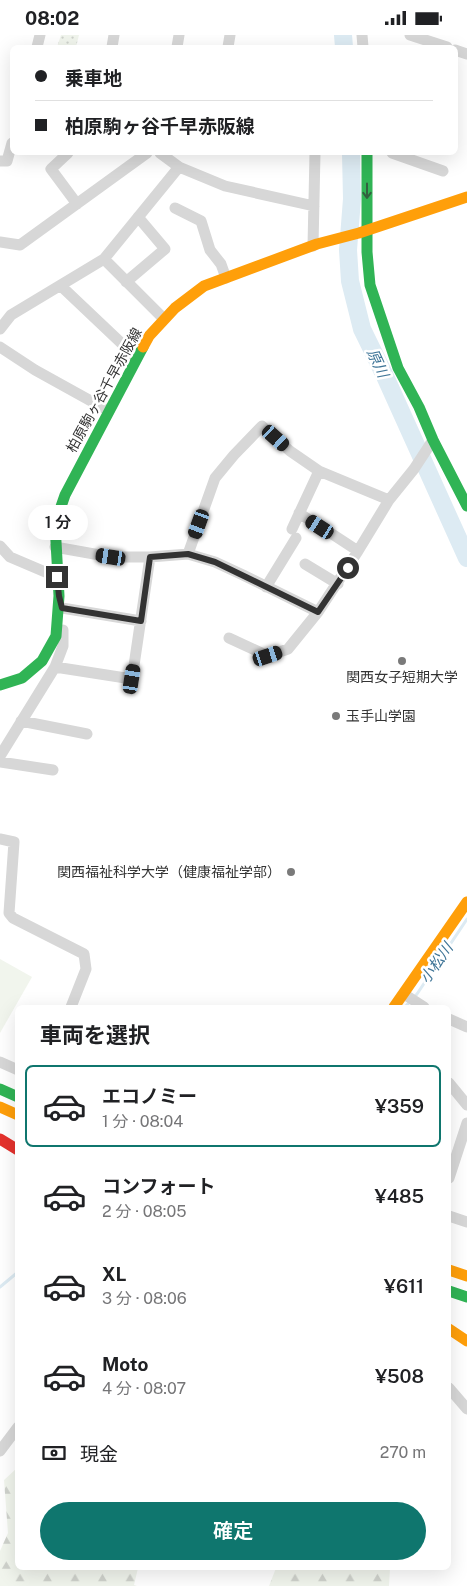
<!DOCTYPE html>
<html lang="ja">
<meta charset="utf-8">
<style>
:root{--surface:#fff;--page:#f2f2f2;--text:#202124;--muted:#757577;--line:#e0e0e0;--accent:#0f766e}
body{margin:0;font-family:"Public Sans","Noto Sans JP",sans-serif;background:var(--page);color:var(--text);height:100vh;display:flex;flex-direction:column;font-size:19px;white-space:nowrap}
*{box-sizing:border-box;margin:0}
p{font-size:16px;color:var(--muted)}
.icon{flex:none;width:28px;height:28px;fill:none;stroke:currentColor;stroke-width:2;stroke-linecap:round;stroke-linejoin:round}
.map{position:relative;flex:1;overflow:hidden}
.sheet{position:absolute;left:15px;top:970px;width:436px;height:565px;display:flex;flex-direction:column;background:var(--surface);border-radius:8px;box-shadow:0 5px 20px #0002}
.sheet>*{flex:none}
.guide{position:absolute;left:10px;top:10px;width:448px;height:110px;border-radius:8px;box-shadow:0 5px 20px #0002;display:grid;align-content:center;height:110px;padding:0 25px;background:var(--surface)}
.end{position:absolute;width:22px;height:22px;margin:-11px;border:6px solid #333;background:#fff;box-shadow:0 0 0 2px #fff}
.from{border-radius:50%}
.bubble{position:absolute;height:35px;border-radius:18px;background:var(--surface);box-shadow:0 5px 20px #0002;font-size:16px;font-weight:600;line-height:35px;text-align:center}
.car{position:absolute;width:15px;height:30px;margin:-15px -8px;border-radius:6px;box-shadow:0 0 4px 1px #0007;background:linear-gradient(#222 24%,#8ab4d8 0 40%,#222 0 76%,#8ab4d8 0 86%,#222 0)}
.guide b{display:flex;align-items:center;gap:18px;height:48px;font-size:19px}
.guide b+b{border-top:1px solid var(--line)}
.guide i{width:12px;height:12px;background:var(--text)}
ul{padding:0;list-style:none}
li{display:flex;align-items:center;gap:15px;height:82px;margin:0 10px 8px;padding:0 15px;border:2px solid transparent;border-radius:8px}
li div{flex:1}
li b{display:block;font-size:19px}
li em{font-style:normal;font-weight:600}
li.selected{border-color:var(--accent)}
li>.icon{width:45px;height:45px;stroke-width:1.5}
h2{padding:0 25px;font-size:22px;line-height:60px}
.pay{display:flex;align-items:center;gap:12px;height:55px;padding:0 25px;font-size:19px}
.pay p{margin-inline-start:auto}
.cta{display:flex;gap:10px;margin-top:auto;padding:10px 25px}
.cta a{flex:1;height:58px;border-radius:30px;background:var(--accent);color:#fff;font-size:20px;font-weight:600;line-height:58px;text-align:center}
.status{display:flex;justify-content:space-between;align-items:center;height:35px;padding:0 25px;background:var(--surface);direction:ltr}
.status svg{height:14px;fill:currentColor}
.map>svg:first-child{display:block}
.grass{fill:url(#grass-dots)}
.forest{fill:url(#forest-firs)}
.pitch{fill:#f1f5ed}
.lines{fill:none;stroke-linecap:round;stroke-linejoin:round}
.stream{stroke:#ddebf3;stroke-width:3}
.river{stroke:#ddebf3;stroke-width:18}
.street{stroke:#d7d7d7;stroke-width:11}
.fast{stroke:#30b455;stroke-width:11}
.slow{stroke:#ff9f0a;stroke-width:11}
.jam{stroke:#e5322d;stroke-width:11}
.oneway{stroke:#32603f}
.route{stroke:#333;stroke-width:6}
.poi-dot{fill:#7a7a7a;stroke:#fff;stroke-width:2}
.labels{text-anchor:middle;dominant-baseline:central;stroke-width:5;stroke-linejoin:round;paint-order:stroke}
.street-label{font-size:14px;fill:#333;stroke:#fff}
.poi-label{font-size:14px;fill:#333;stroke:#fff}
.water-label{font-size:15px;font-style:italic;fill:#3f7597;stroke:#fff}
</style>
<div class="status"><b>08:02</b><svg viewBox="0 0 49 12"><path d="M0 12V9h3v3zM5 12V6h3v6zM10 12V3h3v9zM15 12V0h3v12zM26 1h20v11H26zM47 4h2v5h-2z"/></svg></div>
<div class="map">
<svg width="467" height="1551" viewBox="0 0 467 1551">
<defs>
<pattern id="grass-dots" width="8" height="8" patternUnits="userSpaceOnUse" patternTransform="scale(1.25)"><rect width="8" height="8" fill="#f1f5ed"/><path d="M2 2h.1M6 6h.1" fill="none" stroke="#cfd2cc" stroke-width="1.8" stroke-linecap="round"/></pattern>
<pattern id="forest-firs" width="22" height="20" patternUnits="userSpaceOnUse" patternTransform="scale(1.25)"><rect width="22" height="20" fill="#f1f5ed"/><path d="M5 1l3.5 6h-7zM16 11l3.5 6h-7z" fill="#cfd2cc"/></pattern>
</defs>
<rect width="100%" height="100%" fill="#fff"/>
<path class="grass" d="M61 0H79L76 12H57Z"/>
<path class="forest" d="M17 1433 18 1532 138 1533 134 1550 137 1551H0V1516L8 1498 4 1445Z
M276 1533H390L389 1551H269Z"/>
<path class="pitch" d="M0 924 32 942 0 998Z"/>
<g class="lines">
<path class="stream" d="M405 972 417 959 467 884
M0 1252 18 1237"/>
<path class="river" d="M343 0 344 12
M351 118 352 164 348 215 350 246 362 294 384 339 467 523"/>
<path class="street" d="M362 0 363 12
M410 0 447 12
M37 12 40 0
M112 12 114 0
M177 12 179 0
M228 12 230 0
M455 15 467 19
M68 118 51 134 77 169
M160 118 179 132 225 151 314 171
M392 118 443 136
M0 126H7L12 108
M175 173 201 186 210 215 221 229 226 243
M0 207 20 210 147 118
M313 211 315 118
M104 224 164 284
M126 247 165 214 138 182
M61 251 137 323
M0 294 11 280 104 224 179 132
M0 312 35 335 109 376
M299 478 320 492
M292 494 319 436
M326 495 358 516
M0 511 10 522 57 542
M55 512 111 522H150L188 519 215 527 243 540 318 577
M188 519 215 443 234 420 262 391 290 416 319 436 389 465
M305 529 338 549
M266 552 296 503
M62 573 141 586
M229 603 268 621 288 614 318 577 358 516 389 465 414 434 433 405
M55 632 132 644 150 522
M21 686 87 699
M0 721 55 632 63 611V595
M0 727 53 735
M0 804 14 807 9 878 13 883 84 919 86 934 71 972
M404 959 424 972
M449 984 467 992
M0 1027 18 1035
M449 1048 467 1070
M449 1143 467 1088
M449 1181 467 1187
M449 1353 467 1374
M0 1416 18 1392"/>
<path class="fast" d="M367 118V217L370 250 398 333 419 372 433 405 467 471
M0 650 22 643 42 626 56 601 59 561 55 489 65 460 143 312
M0 1054 18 1062
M449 1256 467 1262"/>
<path class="slow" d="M143 312 149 301 175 273 204 251 317 209 359 198 467 162
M394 972 467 867
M0 1072 18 1080
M449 1235 467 1241
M449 1294 467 1306"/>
<path class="jam" d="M0 1104 18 1115"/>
</g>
<defs><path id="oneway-shaft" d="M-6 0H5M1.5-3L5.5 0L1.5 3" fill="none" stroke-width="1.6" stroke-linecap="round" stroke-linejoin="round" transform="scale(1.25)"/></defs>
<use class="oneway" href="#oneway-shaft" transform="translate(367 156) rotate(90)"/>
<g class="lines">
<path class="route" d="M57 542 59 561 62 573 141 586 150 522 188 519 215 527 318 577 348 533"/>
</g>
<g class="poi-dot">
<circle cx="402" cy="626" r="5"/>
<circle cx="336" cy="681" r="5"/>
<circle cx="291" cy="837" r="5"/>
</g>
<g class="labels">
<g class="street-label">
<text transform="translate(104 355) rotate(-61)">柏原駒ヶ谷千早赤阪線</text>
</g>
<g class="poi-label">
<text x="402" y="642">関西女子短期大学</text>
<text x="346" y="681" text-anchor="start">玉手山学園</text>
<text x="281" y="837" text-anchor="end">関西福祉科学大学（健康福祉学部）</text>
</g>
<g class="water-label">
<text transform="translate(378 328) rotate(65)">原川</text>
<text transform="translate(436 928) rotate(-55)">小松川</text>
</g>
</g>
</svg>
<i class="end from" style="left:348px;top:533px"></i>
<i class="end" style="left:57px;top:542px"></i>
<div class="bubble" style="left:28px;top:470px;width:60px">1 分</div>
<i class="car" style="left:276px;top:403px;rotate:132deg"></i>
<i class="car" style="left:199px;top:489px;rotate:200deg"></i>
<i class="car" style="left:320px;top:492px;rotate:303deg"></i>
<i class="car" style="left:111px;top:522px;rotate:279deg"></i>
<i class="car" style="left:268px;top:621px;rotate:72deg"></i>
<i class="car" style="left:132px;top:644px;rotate:9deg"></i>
<div class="guide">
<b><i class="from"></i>乗車地</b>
<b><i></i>柏原駒ヶ谷千早赤阪線</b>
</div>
<section class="sheet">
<h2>車両を選択</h2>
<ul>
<li class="selected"><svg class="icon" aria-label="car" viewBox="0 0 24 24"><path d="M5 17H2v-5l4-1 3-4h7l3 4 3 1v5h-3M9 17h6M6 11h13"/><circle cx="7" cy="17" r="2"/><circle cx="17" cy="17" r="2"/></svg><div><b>エコノミー</b><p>1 分 · 08:04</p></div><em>¥359</em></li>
<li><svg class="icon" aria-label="car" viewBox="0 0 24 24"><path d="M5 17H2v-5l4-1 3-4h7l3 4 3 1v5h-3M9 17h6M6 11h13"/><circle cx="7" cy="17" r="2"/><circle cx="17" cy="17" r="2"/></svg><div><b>コンフォート</b><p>2 分 · 08:05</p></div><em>¥485</em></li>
<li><svg class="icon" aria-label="car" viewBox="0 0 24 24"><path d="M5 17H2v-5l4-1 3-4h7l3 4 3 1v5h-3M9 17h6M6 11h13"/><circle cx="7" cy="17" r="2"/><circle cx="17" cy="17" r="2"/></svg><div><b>XL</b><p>3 分 · 08:06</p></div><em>¥611</em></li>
<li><svg class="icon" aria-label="car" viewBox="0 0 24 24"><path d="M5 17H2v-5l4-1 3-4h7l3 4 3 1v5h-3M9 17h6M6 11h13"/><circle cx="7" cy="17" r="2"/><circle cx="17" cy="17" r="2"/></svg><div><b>Moto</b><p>4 分 · 08:07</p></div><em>¥508</em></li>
</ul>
<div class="pay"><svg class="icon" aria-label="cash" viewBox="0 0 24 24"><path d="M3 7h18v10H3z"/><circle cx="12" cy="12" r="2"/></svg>現金<p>270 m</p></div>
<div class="cta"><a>確定</a></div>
</section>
</div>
